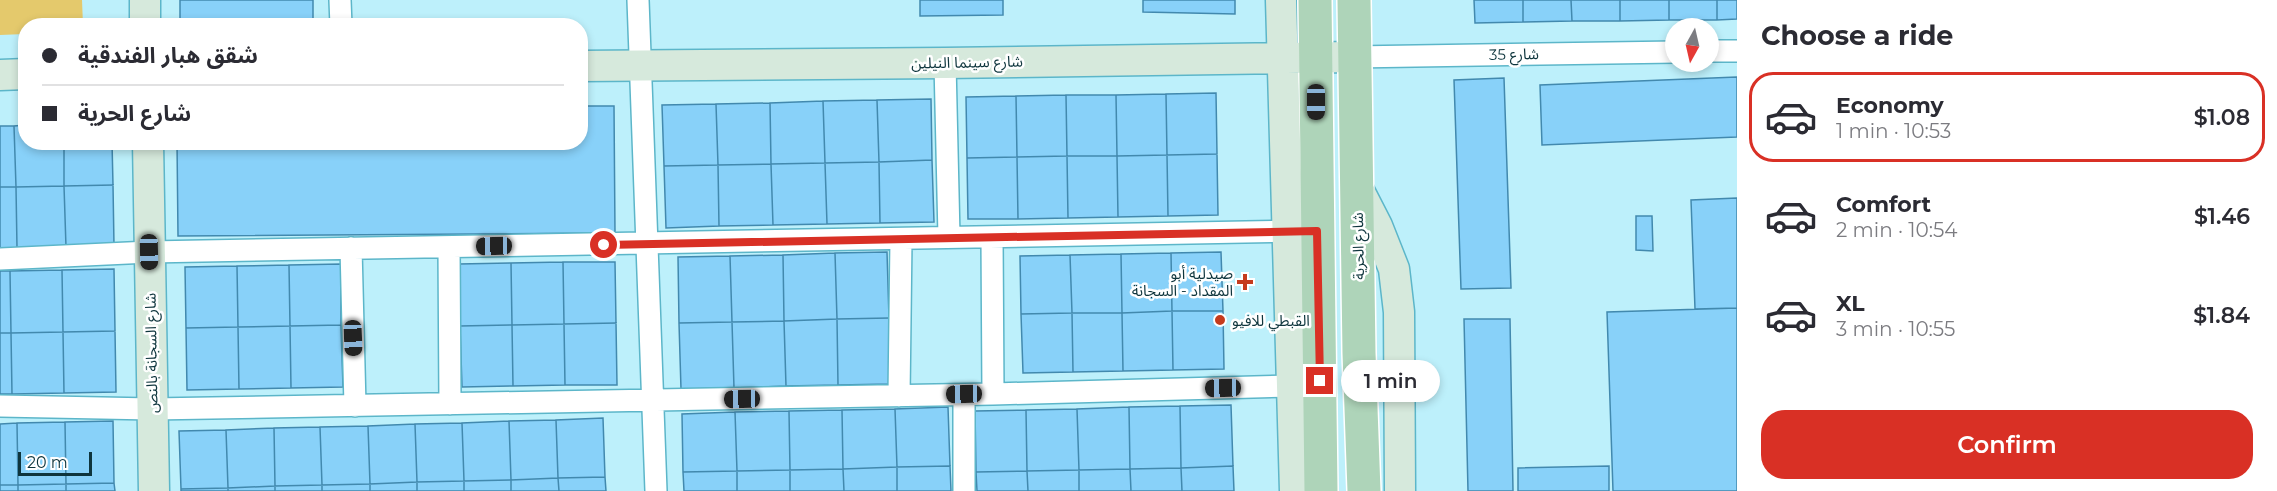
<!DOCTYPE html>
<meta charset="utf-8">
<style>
:root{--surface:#fff;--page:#f2f2f3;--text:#2b2b33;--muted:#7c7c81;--line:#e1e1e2;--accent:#d93025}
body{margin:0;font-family:Montserrat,"Noto Sans Arabic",sans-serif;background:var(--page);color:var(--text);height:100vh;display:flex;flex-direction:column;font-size:22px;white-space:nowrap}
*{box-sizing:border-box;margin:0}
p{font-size:20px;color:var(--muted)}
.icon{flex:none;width:33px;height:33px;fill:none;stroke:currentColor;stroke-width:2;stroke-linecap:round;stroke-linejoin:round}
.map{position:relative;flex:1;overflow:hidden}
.sheet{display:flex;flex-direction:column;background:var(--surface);width:540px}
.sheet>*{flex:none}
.guide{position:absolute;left:18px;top:18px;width:570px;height:132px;border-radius:24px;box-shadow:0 3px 9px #0003;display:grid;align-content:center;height:132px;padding:0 24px;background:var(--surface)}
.needle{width:39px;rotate:188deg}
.buttons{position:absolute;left:1665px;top:18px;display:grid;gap:12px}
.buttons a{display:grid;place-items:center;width:54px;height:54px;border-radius:50%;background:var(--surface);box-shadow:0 3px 9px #0003;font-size:30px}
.scale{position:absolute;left:18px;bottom:15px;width:74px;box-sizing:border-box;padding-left:6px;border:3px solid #0e353d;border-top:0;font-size:16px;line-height:21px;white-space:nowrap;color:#0e353d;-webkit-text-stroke:4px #fff;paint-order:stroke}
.end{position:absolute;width:27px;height:27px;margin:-14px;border:8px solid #d93025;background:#fff;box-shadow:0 0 0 3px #fff}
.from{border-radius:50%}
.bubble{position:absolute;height:42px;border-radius:21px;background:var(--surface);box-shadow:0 3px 9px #0003;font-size:20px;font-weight:600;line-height:42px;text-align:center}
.car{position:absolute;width:18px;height:36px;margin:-18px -9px;border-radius:8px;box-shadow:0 0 4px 2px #0007;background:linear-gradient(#222 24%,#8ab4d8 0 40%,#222 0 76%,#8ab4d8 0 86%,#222 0)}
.guide b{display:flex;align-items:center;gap:21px;height:57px;font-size:22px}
.guide b+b{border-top:2px solid var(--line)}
.guide i{width:15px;height:15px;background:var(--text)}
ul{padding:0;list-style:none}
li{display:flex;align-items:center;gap:18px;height:90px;margin:0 12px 9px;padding:0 12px;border:3px solid transparent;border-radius:24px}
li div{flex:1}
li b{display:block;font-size:22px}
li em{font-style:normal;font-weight:600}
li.active{border-color:var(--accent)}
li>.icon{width:54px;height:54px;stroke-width:1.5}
h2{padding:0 24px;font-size:27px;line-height:72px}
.primary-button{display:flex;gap:12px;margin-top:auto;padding:12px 24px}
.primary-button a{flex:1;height:69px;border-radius:24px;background:var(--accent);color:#fff;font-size:24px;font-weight:600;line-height:69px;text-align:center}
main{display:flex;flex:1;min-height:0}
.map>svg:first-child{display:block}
.green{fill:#e4c96c}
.building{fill:#88d1f9;stroke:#4289ae;stroke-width:1.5}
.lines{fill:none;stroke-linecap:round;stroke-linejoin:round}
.street-casing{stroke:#5cb6c9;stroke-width:24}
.secondary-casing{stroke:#5cb6c9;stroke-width:33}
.primary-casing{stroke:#fff;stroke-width:36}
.street{stroke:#fff;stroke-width:21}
.secondary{stroke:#d6e9dc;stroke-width:30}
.primary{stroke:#aed4b9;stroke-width:33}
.route{stroke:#d93025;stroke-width:8}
.poi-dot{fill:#c53b1d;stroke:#fff;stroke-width:2}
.labels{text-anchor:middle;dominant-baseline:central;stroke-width:5;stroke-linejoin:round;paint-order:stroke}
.street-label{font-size:15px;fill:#0e353d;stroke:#fff}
.poi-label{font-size:15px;fill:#0e353d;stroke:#fff;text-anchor:end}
</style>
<main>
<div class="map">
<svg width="1737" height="491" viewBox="0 0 1737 491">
<rect width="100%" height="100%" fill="#bdf0fb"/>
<path class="green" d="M0 0H82L83 25 26 26 25 34 0 35Z"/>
<path class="building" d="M180 0H313V26H180Z
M920 0H1003V15L920 16Z
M1143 0H1235V14L1143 12Z
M1474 0H1523V22L1475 23Z
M1523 0H1571L1572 21 1523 22Z
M1571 0H1620V21H1572Z
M1620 0H1669V20L1620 21Z
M1669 0H1717V20H1669Z
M1717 0H1737V19L1717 20Z
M1737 77V137L1542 145 1540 85Z
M1504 78 1511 288 1461 289 1454 80Z
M1216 93 1217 154 1167 155 1166 94Z
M1166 94 1167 155 1117 156 1116 95Z
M1066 95H1116L1117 156H1067Z
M1066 95 1067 156 1017 157 1016 96Z
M1016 96 1017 157 967 158 966 97Z
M931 99 932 160 879 162 877 100Z
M877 100 879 162 825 163 823 101Z
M823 101 825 163 771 164 770 103Z
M770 103 771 164 718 165 716 104Z
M716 104 718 165 664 166 662 105Z
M580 106H614L615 233 178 236 177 142H580Z
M26 125V142H64V186L16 187 14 126Z
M0 126H14L16 187H0Z
M64 142H112L113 185 64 186Z
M1217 154 1218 215 1168 216 1167 155Z
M1167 155 1168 216 1118 217 1117 156Z
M1067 156 1068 218 1018 219 1017 157Z
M1067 156H1117L1118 217 1068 218Z
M1017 157 1018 219H968L967 158Z
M932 160 934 222 880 223 879 162Z
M879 162 880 223 827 224 825 163Z
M825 163 827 224 773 225 771 164Z
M771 164 773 225 719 226 718 165Z
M718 165 719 226 666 228 664 166Z
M113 185 114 246 66 247 64 186Z
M64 186 66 247 17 248 16 187Z
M0 187H16L17 248H0Z
M1737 198V308L1695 309 1691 200Z
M1636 216H1652L1653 251 1636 250Z
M887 252 889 318 837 319 835 253Z
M1221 252 1223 311H1172L1171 253Z
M835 253 837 319 784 321 783 255Z
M1171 253 1172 311 1122 313 1121 254Z
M1121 254 1122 313H1072L1070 255Z
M783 255 784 321 732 322 730 256Z
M1070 255 1072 313 1021 314 1020 256Z
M730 256 732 322 679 323 678 257Z
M563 262 564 324 512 325 511 263Z
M563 262H615L616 323 564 324Z
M511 263 512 325 460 326 459 264Z
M341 264V325L290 326 289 265Z
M289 265 290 326 238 327 237 266Z
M237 266 238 327 186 328 185 267Z
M114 269 115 331 63 332 62 270Z
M62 270 63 332 11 333 10 271Z
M0 271H10L11 333H0Z
M1737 308V491H1613L1607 312Z
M1172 311H1223L1224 369 1173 370Z
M1172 311 1173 370 1123 371 1122 313Z
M1072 313H1122L1123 371 1073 372Z
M1072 313 1073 372 1023 373 1021 314Z
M889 318 891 384 838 385 837 319Z
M837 319 838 385 786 386 784 321Z
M1464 319H1510L1513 491H1468Z
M784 321 786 386 734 388 732 322Z
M732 322 734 388 681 389 679 323Z
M616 323 617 385H565L564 324Z
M564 324 565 385 513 386 512 325Z
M341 325 343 387 291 388 290 326Z
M512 325 513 386 462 387 460 326Z
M290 326 291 388 239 389 238 327Z
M238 327 239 389 187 390 186 328Z
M115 331 116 392 64 393 63 332Z
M63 332 64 393 12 394 11 333Z
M0 333H11L12 394H0Z
M1231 405 1233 466 1181 468 1180 406Z
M1180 406 1181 468 1130 469 1129 407Z
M948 407 950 466 897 467 895 409Z
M1129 407 1130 469 1079 470 1077 409Z
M895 409 897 467 843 469 842 410Z
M1077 409 1079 470 1027 471 1026 410Z
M842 410 843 469 790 470 789 411Z
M1026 410 1027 471 976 472 975 411Z
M789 411 790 470 737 471 735 412Z
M735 412 737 471 683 472 682 414Z
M603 418 605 477 558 478 556 420Z
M556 420 558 478 511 480 509 421Z
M113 421 114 483 66 484 65 422Z
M509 421 511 480 464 481 462 423Z
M65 422 66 484 18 485 17 423Z
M17 423 18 485H0V424Z
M462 423 464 481 417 482 415 424Z
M415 424 417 482 370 484 368 426Z
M368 426 370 484 322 485 320 427Z
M320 427 322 485 275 486 274 428Z
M274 428 275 486 228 488 226 430Z
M226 430 228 488 181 489 179 431Z
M950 466 951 491H897V467Z
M1233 466 1234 491H1182L1181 468Z
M1609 466V491H1518V468Z
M897 467V491H844L843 469Z
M1181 468 1182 491H1131L1130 469Z
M843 469 844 491H790V470Z
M1130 469 1131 491H1079V470Z
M790 470V491H737V471Z
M1079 470V491H1028L1027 471Z
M737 471V491H684L683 472Z
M1027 471 1028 491H977L976 472Z
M605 477 606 491H559L558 478Z
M558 478 559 491H511V480Z
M511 480V491H464V481Z
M464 481V491H417V482Z
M417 482V491H370V484Z
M114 483 115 491H66V484Z
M66 484V491H18V485Z
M370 484V491H322V485Z
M0 485H18V491H0Z
M322 485V491H275V486Z
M275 486V491H228V488Z
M228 488V491H181V489Z"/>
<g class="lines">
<g class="street-casing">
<path id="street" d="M340 0 341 26
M638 0 656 491
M1708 51H1737
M1353 57 1676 52
M945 63 949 237
M992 237 993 394
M449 247 450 404
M351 248 355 406
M0 259 149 252 1301 231
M964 395V491
M899 396 901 239
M0 406 152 409 993 394 1293 386"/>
</g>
<g class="secondary-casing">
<path id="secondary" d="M145 0V26
M1281 0 1295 491
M580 66 945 63 1353 57
M0 75 26 74
M148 142 154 491
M1357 187 1377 226 1394 269 1399 312 1400 491"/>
</g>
<g class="primary-casing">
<path id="primary" d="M1315 0 1321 491
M1354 0 1359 353 1364 491"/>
</g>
<use href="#street" class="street"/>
<use href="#secondary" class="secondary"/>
<use href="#primary" class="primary"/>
</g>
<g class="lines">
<path class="route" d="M604 245 1317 231 1320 381"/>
</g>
<g class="poi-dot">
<path d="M1242 273h6v6h6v6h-6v6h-6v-6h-6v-6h6z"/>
<circle cx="1220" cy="320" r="6"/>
</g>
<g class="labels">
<g class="street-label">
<text transform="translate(1514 54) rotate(-1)">شارع 35</text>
<text transform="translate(967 62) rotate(-1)">شارع سينما النيلين</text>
<text transform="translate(1358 246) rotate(-91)">شارع الحرية</text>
<text transform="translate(151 353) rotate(-91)">شارع السجانة بالنص</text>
</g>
<g class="poi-label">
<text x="1233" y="273">صيدلية أبو<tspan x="1233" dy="17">المقداد - السجانة</tspan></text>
<text x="1232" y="320" text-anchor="start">القبطي للافيو</text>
</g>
</g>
</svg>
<div class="buttons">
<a><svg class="needle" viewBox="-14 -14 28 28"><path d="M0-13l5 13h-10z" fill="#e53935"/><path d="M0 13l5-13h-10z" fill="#7c7c81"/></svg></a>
</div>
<div class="scale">20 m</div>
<i class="end from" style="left:604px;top:245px"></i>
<i class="end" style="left:1320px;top:381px"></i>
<div class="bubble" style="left:1341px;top:360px;width:99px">1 min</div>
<i class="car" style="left:1316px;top:102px;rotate:180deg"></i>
<i class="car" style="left:494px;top:246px;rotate:269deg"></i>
<i class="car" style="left:149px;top:252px;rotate:179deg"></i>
<i class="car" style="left:353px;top:338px;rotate:178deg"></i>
<i class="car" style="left:1223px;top:388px;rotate:269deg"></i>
<i class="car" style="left:964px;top:394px;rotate:269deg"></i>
<i class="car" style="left:742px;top:399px;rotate:269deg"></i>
<div class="guide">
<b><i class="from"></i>شقق هبار الفندقية</b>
<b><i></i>شارع الحرية</b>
</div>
</div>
<section class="sheet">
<h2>Choose a ride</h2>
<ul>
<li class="active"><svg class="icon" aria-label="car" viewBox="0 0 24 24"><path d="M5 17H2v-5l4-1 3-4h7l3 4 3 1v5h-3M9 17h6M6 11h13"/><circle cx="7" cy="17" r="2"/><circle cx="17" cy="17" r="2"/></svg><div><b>Economy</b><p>1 min · 10:53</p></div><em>$1.08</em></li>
<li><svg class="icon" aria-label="car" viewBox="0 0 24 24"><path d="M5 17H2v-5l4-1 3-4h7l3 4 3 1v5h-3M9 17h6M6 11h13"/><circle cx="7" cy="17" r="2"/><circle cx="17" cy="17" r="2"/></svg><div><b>Comfort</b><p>2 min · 10:54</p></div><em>$1.46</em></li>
<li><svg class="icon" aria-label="car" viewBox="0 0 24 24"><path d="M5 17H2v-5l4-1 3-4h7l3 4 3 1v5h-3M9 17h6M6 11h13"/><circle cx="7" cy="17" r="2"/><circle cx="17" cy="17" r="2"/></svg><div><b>XL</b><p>3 min · 10:55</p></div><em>$1.84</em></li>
</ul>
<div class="primary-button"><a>Confirm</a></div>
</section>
</main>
